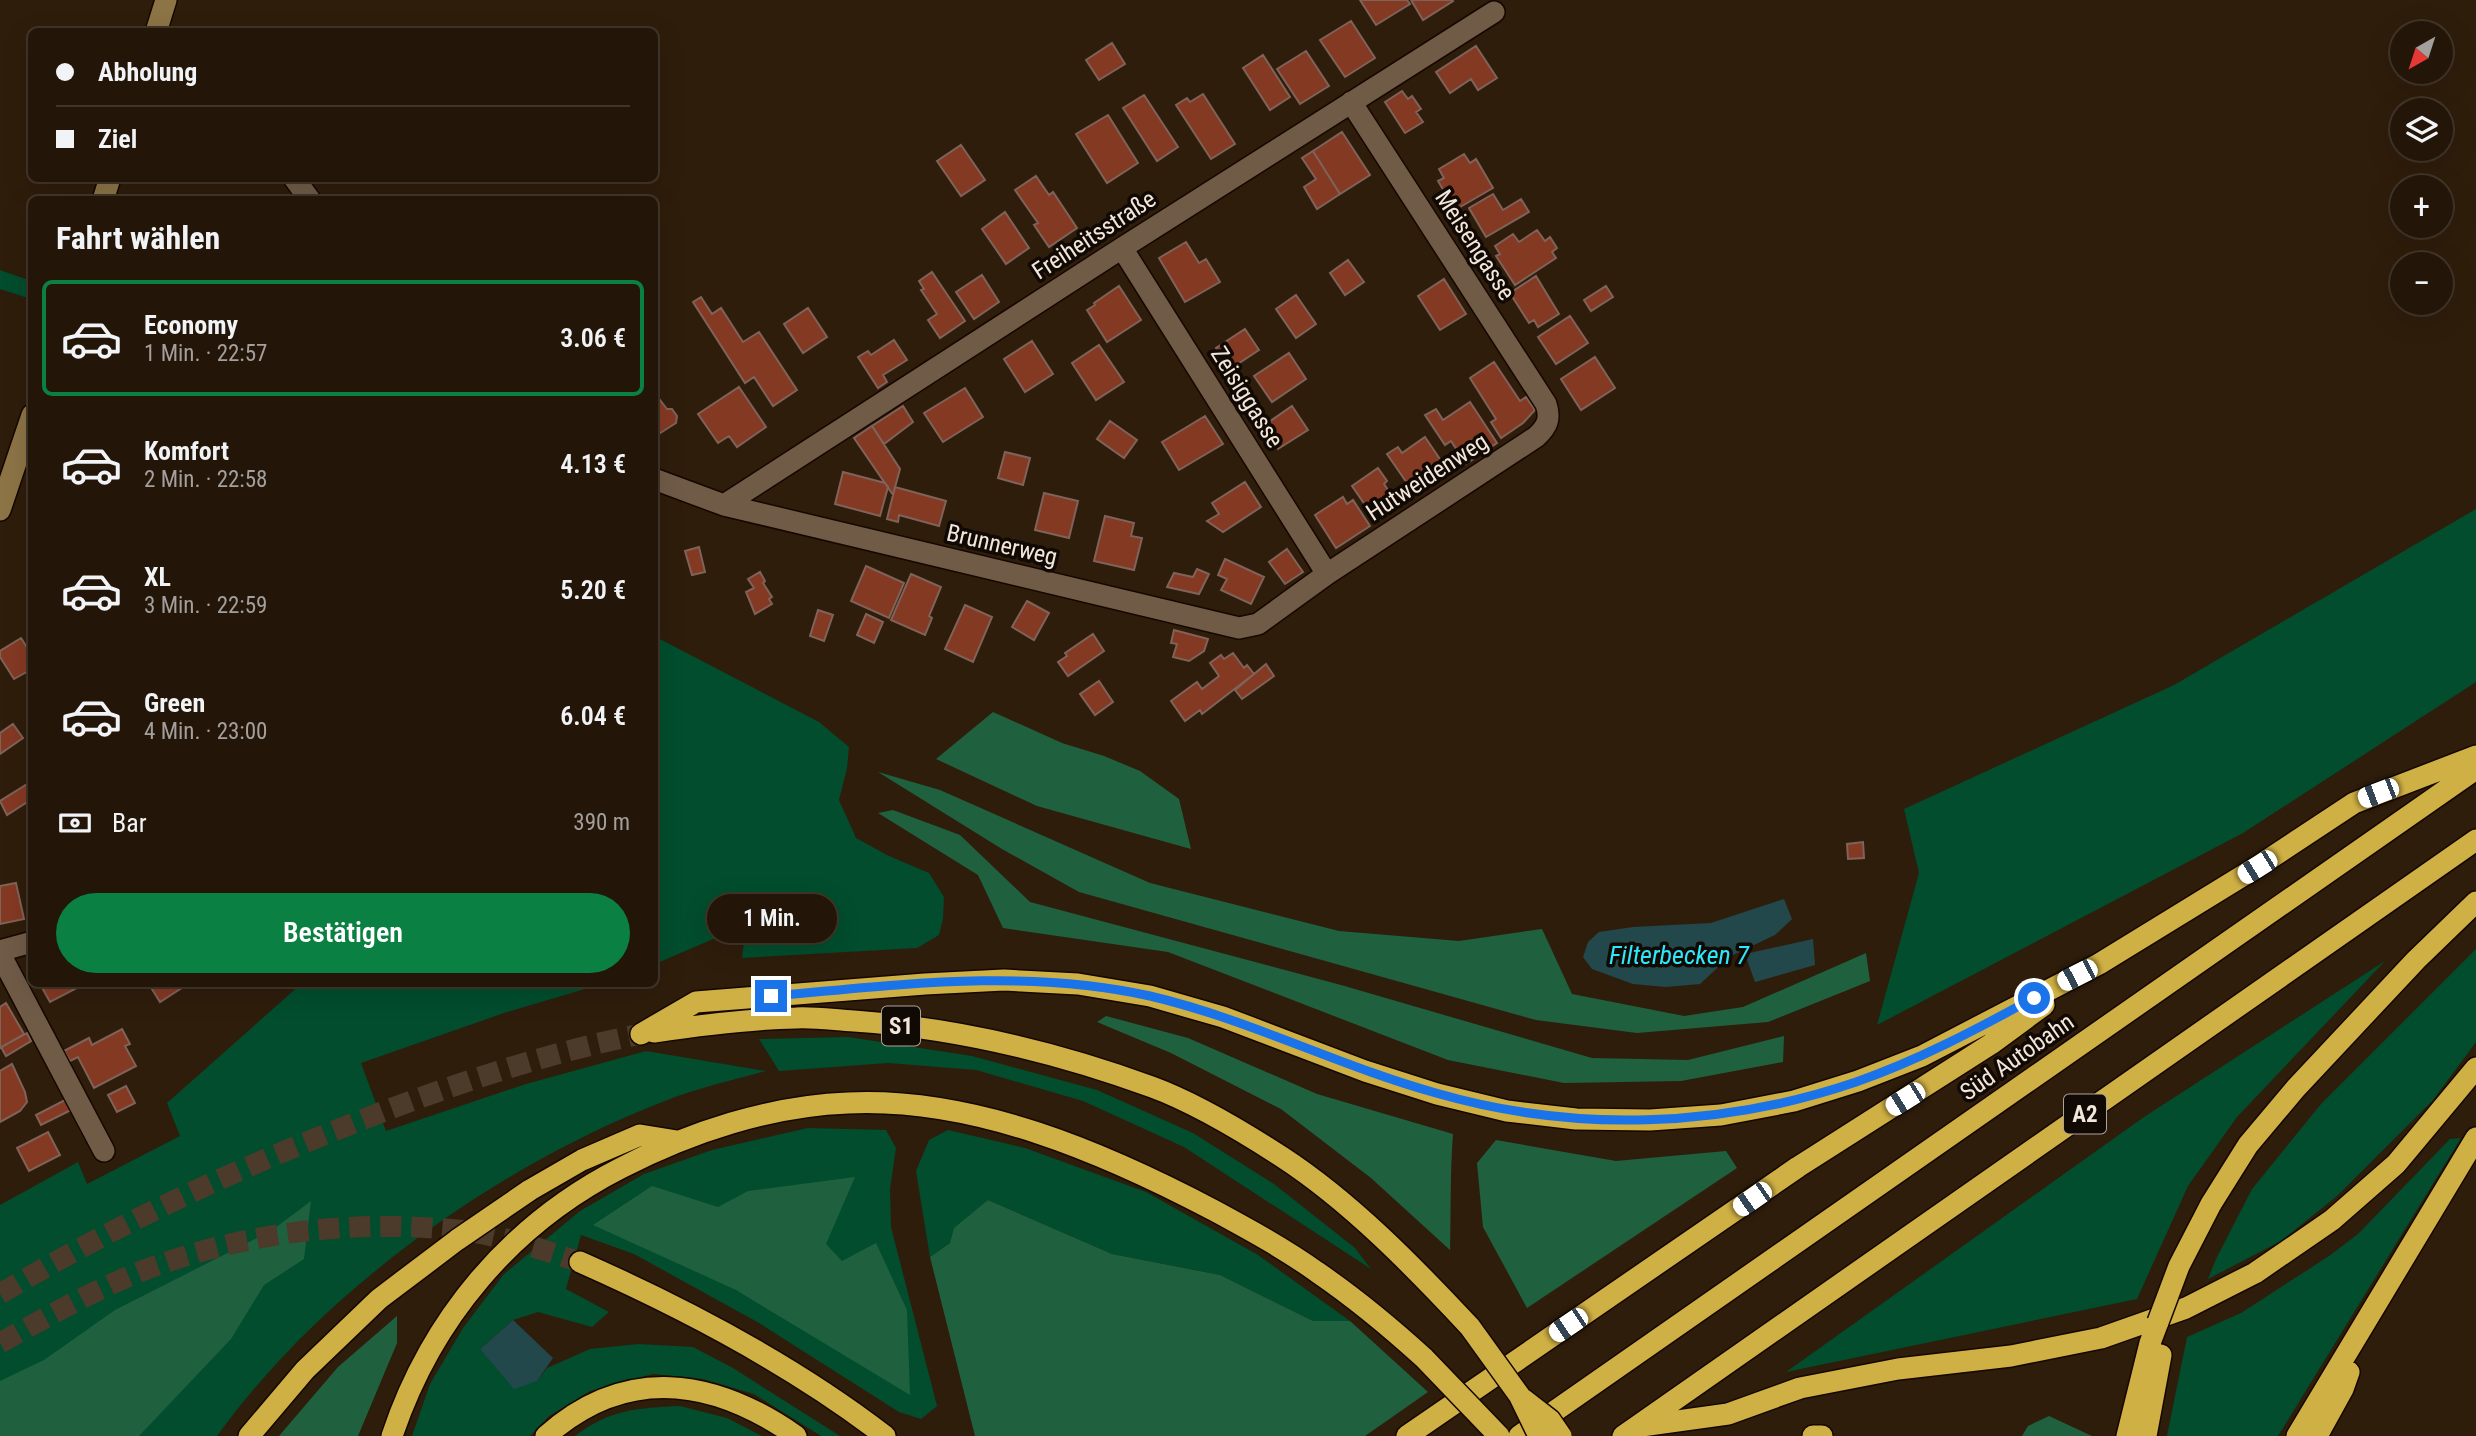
<!DOCTYPE html>
<html lang="de">
<meta charset="utf-8">
<style>
:root{--surface:#231608;--page:#2b1f12;--text:#f1f3f6;--muted:#a39f9c;--line:#403529;--accent:#0b8043}
body{margin:0;font-family:"Roboto Condensed",sans-serif;background:var(--page);color:var(--text);height:100vh;display:flex;flex-direction:column;font-size:26px;white-space:nowrap}
*{box-sizing:border-box;margin:0}
p{font-size:23px;color:var(--muted)}
.icon{flex:none;width:38px;height:38px;fill:none;stroke:currentColor;stroke-width:2;stroke-linecap:round;stroke-linejoin:round}
.map{position:relative;flex:1;overflow:hidden}
.sheet{position:absolute;left:28px;top:196px;width:630px;height:791px;display:flex;flex-direction:column;background:var(--surface);border-radius:10px;box-shadow:0 7px 28px #0002,0 0 0 2px var(--line)}
.sheet>*{flex:none}
.guide{position:absolute;left:28px;top:28px;width:630px;height:154px;border-radius:10px;box-shadow:0 7px 28px #0002,0 0 0 2px var(--line);display:grid;align-content:center;height:154px;padding:0 28px;background:var(--surface)}
.needle{width:46px;rotate:219deg}
.fabs{position:absolute;left:2390px;top:21px;display:grid;gap:14px}
.fabs a{display:grid;place-items:center;width:63px;height:63px;border-radius:50%;background:var(--surface);box-shadow:0 7px 28px #0002,0 0 0 2px var(--line);font-size:35px}
.end{position:absolute;width:32px;height:32px;margin:-16px;border:9px solid #1a73e8;background:#fff;box-shadow:0 0 0 4px #fff}
.from{border-radius:50%}
.bubble{position:absolute;height:49px;border-radius:24px;background:var(--surface);box-shadow:0 7px 28px #0002,0 0 0 2px var(--line);font-size:23px;font-weight:600;line-height:49px;text-align:center}
.car{position:absolute;width:21px;height:42px;margin:-21px -10px;border-radius:9px;box-shadow:0 0 5px 2px #0007;background:linear-gradient(#fff 24%,#345 0 40%,#fff 0 76%,#345 0 86%,#fff 0)}
.guide b{display:flex;align-items:center;gap:24px;height:66px;font-size:26px}
.guide b+b{border-top:2px solid var(--line)}
.guide i{width:18px;height:18px;background:var(--text)}
ul{padding:0;list-style:none}
li{display:flex;align-items:center;gap:21px;height:116px;margin:0 14px 10px;padding:0 14px;border:4px solid transparent;border-radius:10px}
li div{flex:1}
li b{display:block;font-size:26px}
li em{font-style:normal;font-weight:600}
li.current{border-color:var(--accent)}
li>.icon{width:63px;height:63px;stroke-width:1.5}
h2{padding:0 28px;font-size:32px;line-height:84px}
.pay{display:flex;align-items:center;gap:18px;height:77px;padding:0 28px;font-size:26px}
.pay p{margin-inline-start:auto}
.action{display:flex;gap:14px;margin-top:auto;padding:14px 28px}
.action a{flex:1;height:80px;border-radius:42px;background:var(--accent);color:#fff;font-size:28px;font-weight:600;line-height:80px;text-align:center}
.map>svg:first-child{display:block}
.green{fill:#014d2d}
.forest{fill:#1f613f}
.water{fill:#22484c}
.building{fill:#843923;stroke:#7f6259;stroke-width:2}
.lines{fill:none;stroke-linecap:round;stroke-linejoin:round}
.highway-tunnel{stroke:#4c3b2a;stroke-width:21;stroke-dasharray:21 10;stroke-linecap:butt}
.street-casing{stroke:#160700;stroke-width:24}
.secondary-casing{stroke:#160700;stroke-width:24}
.highway-casing{stroke:#160700;stroke-width:24}
.street{stroke:#705b47;stroke-width:21}
.secondary{stroke:#8c7446;stroke-width:21}
.highway{stroke:#cfb044;stroke-width:21}
.highway-bridge-casing{stroke:#160700;stroke-width:24;stroke-linecap:butt}
.highway-bridge{stroke:#cfb044;stroke-width:21}
.route{stroke:#1a73e8;stroke-width:9}
.labels{text-anchor:middle;dominant-baseline:central;stroke-width:7;stroke-linejoin:round;paint-order:stroke}
.shield{fill:#110904;stroke:#afa49b;stroke-width:2}
.shield-label{font-size:23px;font-weight:bold;fill:#f3e7dc}
.street-label{font-size:24px;fill:#f3e7dc;stroke:#110904}
.water-label{font-size:26px;font-style:italic;fill:#2de8fa;stroke:#110904}
</style>
<div class="map">
<svg width="2476" height="1436" viewBox="0 0 2476 1436">
<rect width="100%" height="100%" fill="#2f1d0b"/>
<path class="green" d="M0 270 31 281V299L0 289Z
M2476 509V682L2243 833 1877 1025 1919 873 1904 809 2174 685Z
M654 636 819 722 849 747 847 768 839 800 856 838 889 856 929 873 944 897 943 919 939 935 917 948 742 958 746 925 655 964Z
M2476 949V1042L2433 1100 2337 1196 2281 1241 2208 1279 2216 1259 2252 1189 2321 1104Z
M2385 961 2237 1117 2188 1186 2137 1299 1786 1372 2144 1117Z
M301 984H602L507 1012 361 1063 386 1131 526 1084 646 1051 766 1071C734 1080 701 1087 670 1099 501 1163 323 1289 217 1436H0V1205L78 1162 87 1184 180 1136 167 1103Z
M848 1037 972 1056 1097 1090 1193 1133 1274 1184 1355 1248 1371 1269 1184 1147 1083 1101 976 1070 888 1063 779 1071 759 1039Z
M808 1128 886 1130 896 1148 890 1189 891 1227 937 1406 921 1419 899 1412 759 1323 634 1254 581 1235 566 1289 609 1312 592 1327 538 1312 513 1320 480 1349 537 1381 547 1368 590 1349 638 1344 693 1347 733 1368 840 1436H821L754 1394 703 1379 653 1374 590 1391 549 1416 530 1436H412L430 1384 463 1328 504 1274 580 1211 644 1174 712 1150Z
M948 1130 1025 1148 1146 1192 1258 1255 1350 1321H1313L1220 1275 1112 1254 988 1200 950 1243 930 1257 916 1171 929 1140Z
M2461 1138 2278 1436H2167L2187 1337 2241 1313 2329 1256 2358 1234 2450 1139Z
M680 1406 727 1418 762 1436H575C610 1409 638 1408 680 1406Z"/>
<path class="forest" d="M993 712 1062 743 1104 756 1140 771 1179 799 1191 849 1037 806 936 759Z
M878 772 940 790 1150 883 1339 931 1459 941 1542 929 1572 994 1684 1016 1743 1007 1866 953 1870 981 1768 1022 1637 1033 1536 1020 1079 892 1002 849Z
M893 810 960 835 1030 902 1341 985 1592 1058 1688 1060 1784 1036 1783 1062 1681 1081 1564 1083 1448 1060 1168 952 1003 928 978 875 878 813Z
M1106 1016 1188 1038 1317 1094 1453 1134C1450 1173 1451 1211 1450 1250L1371 1178 1281 1109 1171 1053 1097 1022Z
M1496 1140 1616 1161 1726 1151 1737 1168 1527 1308 1483 1227 1477 1163Z
M855 1177 826 1244 842 1261 876 1243 907 1310 910 1395 736 1290 593 1225 652 1186 718 1207 748 1191Z
M988 1200 1112 1254 1220 1275 1313 1321H1350L1428 1392 1365 1436H975L930 1257 950 1243 954 1228Z
M311 1201 304 1259 264 1285 231 1339 139 1436H0V1381L44 1360 115 1310 271 1231Z
M397 1316V1343L358 1436H279L338 1367Z
M2049 1416 2092 1436H2022L2028 1426Z"/>
<path class="water" d="M1784 899 1792 919 1775 935 1729 957 1700 984 1666 987 1633 984 1592 969 1583 957 1588 942 1599 932 1633 927 1711 923Z
M1813 939 1815 965 1755 982 1745 954Z
M513 1320 553 1358 537 1381 514 1389 480 1349Z"/>
<path class="building" d="M1360 0H1407L1410 4 1376 25Z
M1411 0H1452L1453 1 1423 20Z
M1351 21 1375 58 1345 77 1320 40Z
M1112 43 1125 64 1099 80 1086 60Z
M1476 46 1497 78 1478 90 1471 79 1450 93 1436 72Z
M1306 51 1329 86 1300 104 1277 69Z
M1263 55 1290 97 1270 110 1243 68Z
M1402 91 1408 99 1412 96 1421 109 1416 112 1423 122 1405 133 1385 102Z
M1203 94 1235 144 1211 159 1176 105 1187 98 1190 102Z
M1144 95 1178 147 1157 161 1123 108Z
M1108 115 1138 163 1107 183 1076 134Z
M1342 132 1370 175 1340 194 1313 151Z
M961 145 985 180 961 196 937 161Z
M1313 151 1340 194 1317 209 1304 187 1316 179 1302 158Z
M1464 154 1470 163 1476 159 1493 188 1455 210 1438 181 1444 178 1439 169Z
M1036 176 1049 195 1053 192 1077 228 1049 247 1034 225 1038 223 1015 190Z
M1493 194 1503 210 1521 199 1529 212 1486 237 1469 208Z
M1005 212 1029 248 1006 264 982 229Z
M1537 230 1545 241 1550 237 1557 248 1552 252 1556 258 1515 285 1496 256 1500 254 1495 246 1513 234 1519 242Z
M1186 242 1199 263 1206 259 1220 282 1185 302 1159 258Z
M1348 260 1364 282 1345 295 1330 273Z
M932 272 965 321 940 338 928 320 937 314 921 290 924 289 919 281Z
M982 275 999 302 974 319 956 292Z
M1536 276 1559 314 1538 327 1534 320 1529 323 1510 293Z
M1444 279 1466 314 1440 330 1418 296Z
M1119 286 1141 320 1107 342 1087 310 1095 305 1094 303Z
M1606 286 1613 297 1591 311 1584 300Z
M1296 295 1316 324 1296 338 1276 309Z
M701 297 712 314 721 308 743 342 759 332 797 390 773 406 754 377 745 383 693 302Z
M808 308 827 337 803 353 784 324Z
M1570 316 1588 343 1556 364 1538 337Z
M1245 329 1259 350 1230 369 1216 348Z
M894 340 907 360 883 375 887 382 878 388 858 357 868 351 871 355Z
M1032 341 1053 374 1025 392 1004 359Z
M1099 345 1124 382 1096 400 1072 363Z
M1289 353 1306 379 1272 402 1254 376Z
M1595 357 1615 388 1581 410 1561 379Z
M1494 362 1520 401 1526 397 1535 410 1523 423 1501 438 1491 422 1496 419 1470 378Z
M739 387 766 427 737 447 729 436 718 443 698 414Z
M965 388 983 417 943 442 924 413Z
M657 396 667 409H672L677 416 676 423 654 437V398Z
M1470 402 1497 443 1466 464 1451 441 1445 445 1425 415 1436 409 1443 420Z
M903 406 913 422 884 444 872 426Z
M1292 406 1308 430 1278 449 1263 426Z
M1205 416 1223 444 1179 470 1162 442Z
M1110 421 1137 440 1124 458 1097 439Z
M872 426 900 469 893 495 854 438Z
M1425 437 1448 471 1424 488 1419 480 1409 486 1387 454 1398 447 1402 453Z
M1005 452 1030 458 1023 485 998 478Z
M1378 468 1387 481 1384 484 1395 500 1372 515 1352 486Z
M843 472 885 483 888 487 880 516 835 504Z
M1245 482 1261 507 1223 532 1207 521 1219 514 1212 503Z
M895 487 946 501 939 526 899 515 898 522 887 519Z
M1044 493 1078 501 1069 538 1035 530Z
M1343 497 1347 504 1353 500 1370 526 1336 548 1315 515Z
M1105 516 1134 523 1131 536 1142 538 1134 570 1094 561Z
M699 547 705 572 692 575 685 551Z
M1287 549 1303 572 1285 584 1269 562Z
M1225 559 1264 577 1251 604 1221 590 1227 579 1218 575Z
M866 566 904 583 889 618 851 601Z
M1197 569 1209 574 1199 594 1167 587 1174 573 1193 577Z
M760 572 765 581 763 583 772 597 769 599 772 604 755 614 746 592 754 588 748 579Z
M911 574 941 587 929 616 932 618 925 635 891 620Z
M1027 601 1049 613 1034 640 1012 627Z
M965 605 992 617 973 662 945 649Z
M818 610 833 615 824 641 810 636Z
M866 614 883 622 874 643 857 635Z
M1174 630 1208 639 1204 651 1189 661 1173 657 1177 644 1171 643Z
M1093 634 1104 651 1068 676 1058 662 1067 656 1065 653Z
M21 638 32 655V669L14 679 0 657V651Z
M1233 653 1244 668 1247 665 1254 674 1202 714 1200 710 1185 721 1171 701 1197 682 1202 689 1219 676 1210 663 1221 655 1224 659Z
M1266 664 1274 676 1242 699 1235 690Z
M1099 681 1113 702 1095 715 1080 694Z
M13 724 23 738 0 754V733Z
M32 781V799L7 815 0 801Z
M1863 842 1864 858 1848 859 1847 844Z
M16 883 24 919 0 924V886Z
M40 984H77L79 987 50 1002Z
M154 984H184L185 986 160 1002 150 986Z
M6 1003 24 1034 0 1048V1007Z
M122 1029 130 1044 125 1046 136 1066 94 1088 78 1057 70 1061 64 1051 89 1038 92 1045Z
M27 1033 31 1041 6 1056 1 1047Z
M12 1064 25 1092 27 1102 20 1111 0 1122V1071Z
M126 1086 135 1103 117 1112 108 1095Z
M65 1100 71 1110 41 1125 36 1115Z
M48 1132 60 1155 29 1171 17 1148Z"/>
<g class="lines">
<path class="highway-tunnel" d="M0 1294C103 1232 212 1180 324 1135 427 1093 532 1056 641 1034
M0 1343C54 1313 109 1281 167 1262 258 1231 360 1220 456 1230 498 1234 540 1249 580 1262"/>
<g class="street-casing">
<path id="street" d="M294 178 310 200
M1122 248 1327 574
M654 479 724 505 1239 628 1258 624 1327 574 1536 437C1547 427 1551 419 1546 404L1351 102
M724 505 1122 248 1494 12
M0 951 32 942
M0 954 104 1151"/>
</g>
<g class="secondary-casing">
<path id="secondary" d="M156 32 166 0
M103 200 110 178
M0 510 32 415"/>
</g>
<g class="highway-casing">
<path id="highway" d="M654 1032C701 1025 748 1019 796 1018 815 1017 835 1020 854 1021 956 1028 1056 1052 1152 1087 1193 1102 1245 1133 1282 1157 1351 1202 1414 1267 1470 1327
M641 1034 696 1002 925 984 1004 980 1078 984 1150 996 1223 1017 1365 1071 1437 1094 1507 1111 1576 1119 1650 1120 1721 1115 1794 1101 1858 1081 1922 1056 2099 964 2257 867 2354 803 2476 756
M2211 1204 2248 1145 2296 1088 2416 960 2476 902
M580 1262C686 1309 793 1365 885 1436
M1642 1426 1728 1414 1800 1388 1898 1369 2011 1356 2101 1338 2186 1308 2255 1273 2332 1220 2396 1164 2476 1068
M249 1436 305 1370 379 1299 457 1240 530 1190 582 1160 640 1135 677 1141
M392 1436C431 1319 511 1224 621 1168 690 1132 770 1106 848 1103 975 1097 1105 1153 1215 1211 1250 1230 1285 1249 1317 1272 1355 1298 1390 1327 1424 1358
M546 1436C626 1365 713 1378 796 1436
M1407 1436 1798 1167 1991 1044 2044 1005
M1519 1436 2476 769
M1623 1436 2476 840
M1813 1436H1822
M2127 1436 2150 1343 2158 1322
M2146 1436 2161 1355
M2297 1436 2476 1138
M2317 1436 2343 1389 2349 1372"/>
</g>
<use href="#street" class="street"/>
<use href="#secondary" class="secondary"/>
<use href="#highway" class="highway"/>
<g class="highway-bridge-casing">
<path id="highway-bridge" d="M2158 1322 2179 1266 2211 1204
M1470 1327 1519 1395 1539 1436
M1424 1358 1499 1436
M1523 1399 1550 1420 1561 1436"/>
</g>
<use href="#highway-bridge" class="highway-bridge"/>
</g>
<g class="lines">
<path class="route" d="M771 996C896 985 1026 968 1150 996 1248 1019 1339 1066 1436 1093 1574 1133 1721 1128 1856 1082 1919 1060 1977 1029 2034 998"/>
</g>
<g class="labels">
<g class="shield">
<rect x="882" y="1006.5" width="38" height="39" rx="5"/>
<rect x="2064" y="1094.5" width="42" height="39" rx="5"/>
</g>
<g class="shield-label">
<text x="901" y="1026">S1</text>
<text x="2085" y="1114">A2</text>
</g>
<g class="street-label">
<text transform="translate(1094 235) rotate(-33)">Freiheitsstraße</text>
<text transform="translate(1475 245) rotate(57)">Meisengasse</text>
<text transform="translate(1247 397) rotate(58)">Zeisiggasse</text>
<text transform="translate(1427 477) rotate(-33)">Hutweidenweg</text>
<text transform="translate(1002 545) rotate(13)">Brunnerweg</text>
<text transform="translate(2017 1057) rotate(-35)">Süd Autobahn</text>
</g>
<g class="water-label">
<text x="1679" y="955">Filterbecken 7</text>
</g>
</g>
</svg>
<div class="fabs">
<a><svg class="needle" viewBox="-14 -14 28 28"><path d="M0-13l5 13h-10z" fill="#e53935"/><path d="M0 13l5-13h-10z" fill="#a39f9c"/></svg></a>
<a><svg class="icon" aria-label="layers" viewBox="0 0 24 24"><path d="M12 4l9 5-9 5-9-5zM3 14l9 5 9-5"/></svg></a>
<a>+</a>
<a>−</a>
</div>
<i class="end from" style="left:2034px;top:998px"></i>
<i class="end" style="left:771px;top:996px"></i>
<div class="bubble" style="left:707px;top:894px;width:130px">1 Min.</div>
<i class="car" style="left:2378px;top:793px;rotate:249deg"></i>
<i class="car" style="left:2257px;top:867px;rotate:238deg"></i>
<i class="car" style="left:2077px;top:975px;rotate:243deg"></i>
<i class="car" style="left:1905px;top:1099px;rotate:238deg"></i>
<i class="car" style="left:1752px;top:1199px;rotate:235deg"></i>
<i class="car" style="left:1568px;top:1325px;rotate:236deg"></i>
<div class="guide">
<b><i class="from"></i>Abholung</b>
<b><i></i>Ziel</b>
</div>
<section class="sheet">
<h2>Fahrt wählen</h2>
<ul>
<li class="current"><svg class="icon" aria-label="car" viewBox="0 0 24 24"><path d="M5 17H2v-5l4-1 3-4h7l3 4 3 1v5h-3M9 17h6M6 11h13"/><circle cx="7" cy="17" r="2"/><circle cx="17" cy="17" r="2"/></svg><div><b>Economy</b><p>1 Min. · 22:57</p></div><em>3.06 €</em></li>
<li><svg class="icon" aria-label="car" viewBox="0 0 24 24"><path d="M5 17H2v-5l4-1 3-4h7l3 4 3 1v5h-3M9 17h6M6 11h13"/><circle cx="7" cy="17" r="2"/><circle cx="17" cy="17" r="2"/></svg><div><b>Komfort</b><p>2 Min. · 22:58</p></div><em>4.13 €</em></li>
<li><svg class="icon" aria-label="car" viewBox="0 0 24 24"><path d="M5 17H2v-5l4-1 3-4h7l3 4 3 1v5h-3M9 17h6M6 11h13"/><circle cx="7" cy="17" r="2"/><circle cx="17" cy="17" r="2"/></svg><div><b>XL</b><p>3 Min. · 22:59</p></div><em>5.20 €</em></li>
<li><svg class="icon" aria-label="car" viewBox="0 0 24 24"><path d="M5 17H2v-5l4-1 3-4h7l3 4 3 1v5h-3M9 17h6M6 11h13"/><circle cx="7" cy="17" r="2"/><circle cx="17" cy="17" r="2"/></svg><div><b>Green</b><p>4 Min. · 23:00</p></div><em>6.04 €</em></li>
</ul>
<div class="pay"><svg class="icon" aria-label="cash" viewBox="0 0 24 24"><path d="M3 7h18v10H3z"/><circle cx="12" cy="12" r="2"/></svg>Bar<p>390 m</p></div>
<div class="action"><a>Bestätigen</a></div>
</section>
</div>
